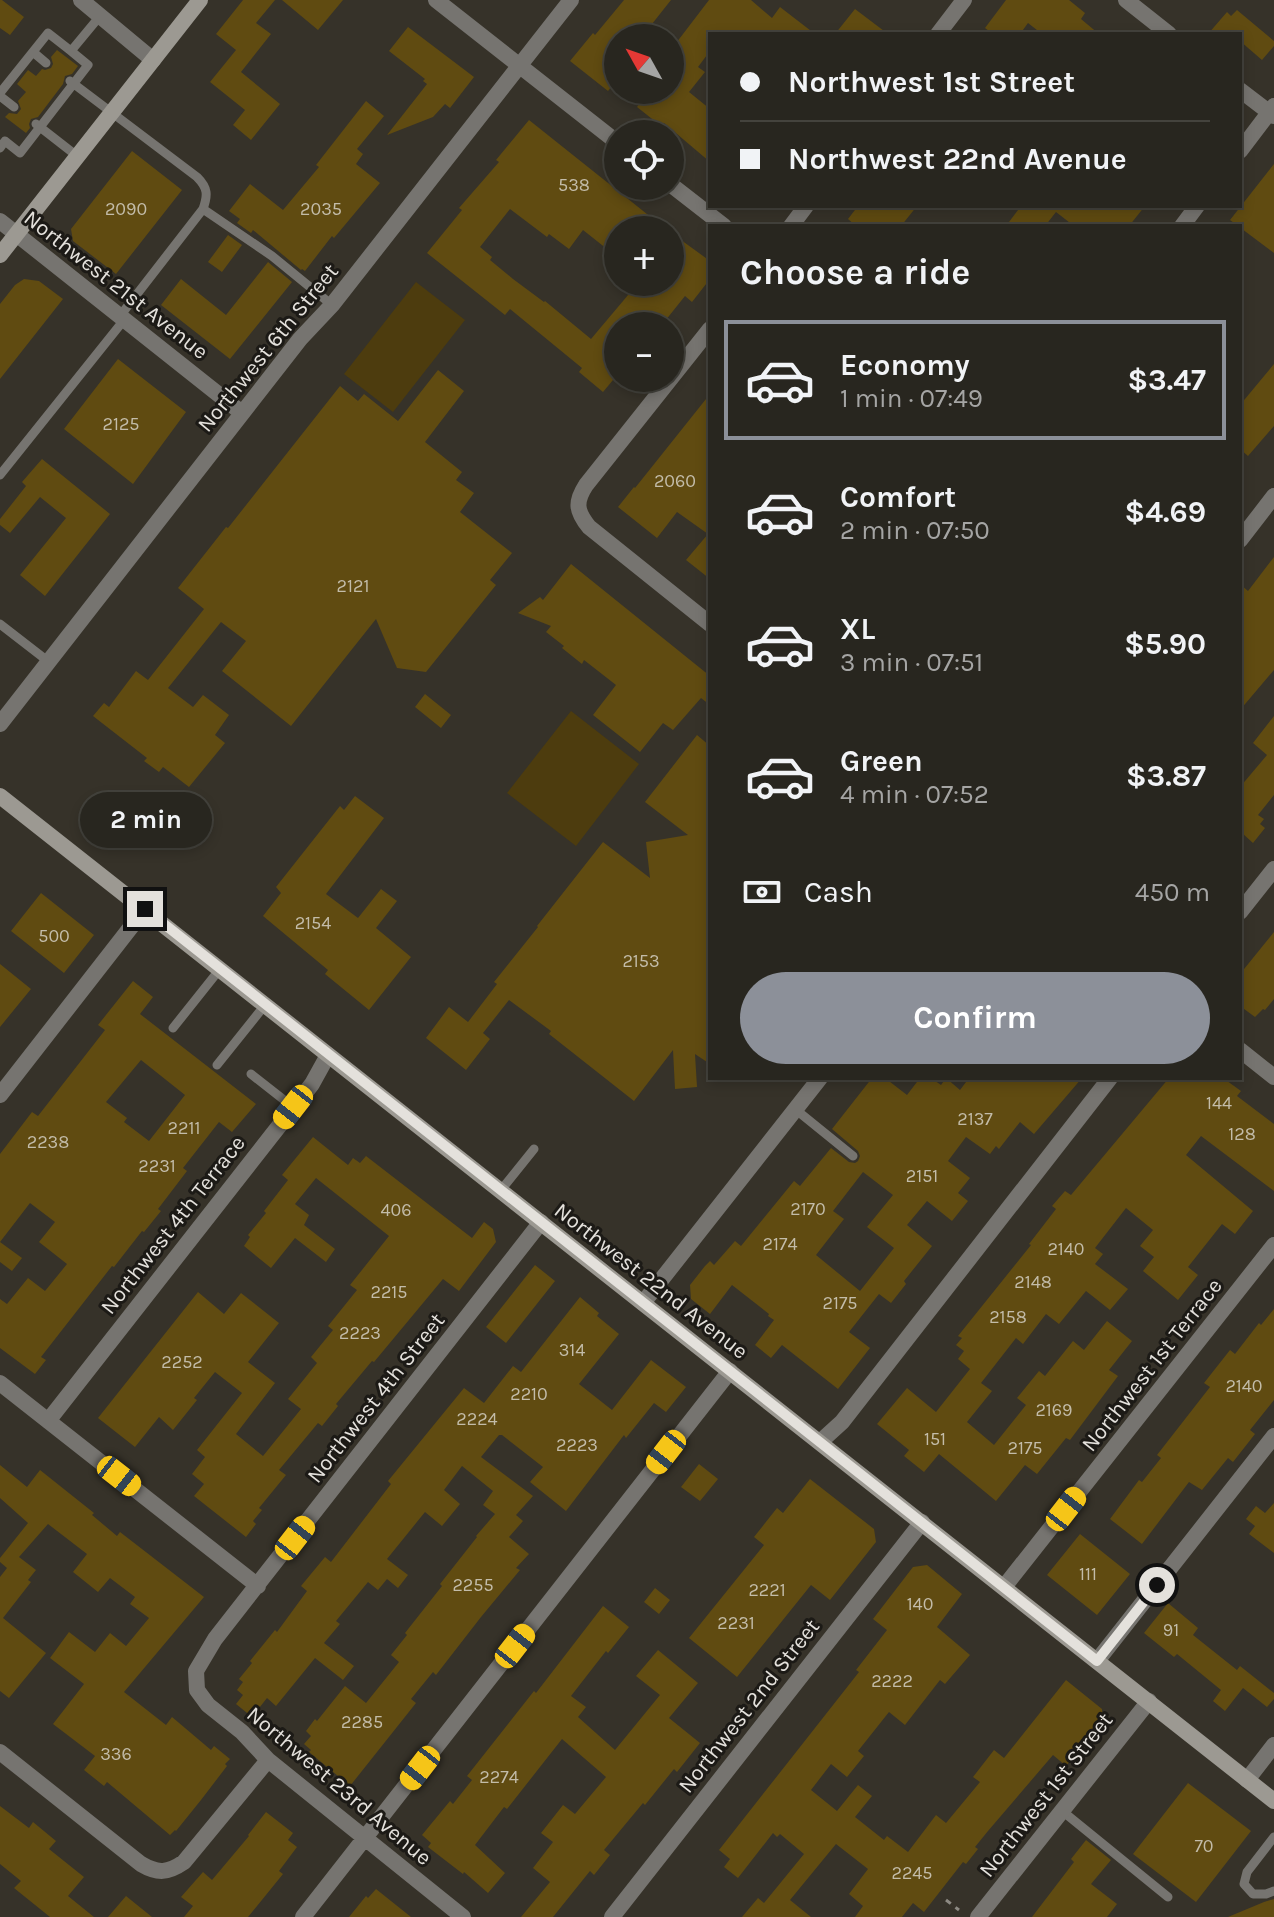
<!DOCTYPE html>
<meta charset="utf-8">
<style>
:root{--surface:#28261f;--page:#34322c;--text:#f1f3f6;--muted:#a5a5a4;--line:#44433d;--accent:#8c9099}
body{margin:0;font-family:Karla,sans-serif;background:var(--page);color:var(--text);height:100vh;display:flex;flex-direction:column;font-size:30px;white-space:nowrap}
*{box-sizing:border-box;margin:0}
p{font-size:26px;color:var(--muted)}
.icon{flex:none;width:44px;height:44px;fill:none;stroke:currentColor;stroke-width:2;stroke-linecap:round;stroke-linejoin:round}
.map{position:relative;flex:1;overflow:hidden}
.panel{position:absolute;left:708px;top:224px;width:534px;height:856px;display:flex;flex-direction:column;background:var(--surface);border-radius:0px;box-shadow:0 4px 12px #0003,0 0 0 2px var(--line)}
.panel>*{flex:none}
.banner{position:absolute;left:708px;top:32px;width:534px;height:176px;border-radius:0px;box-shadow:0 4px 12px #0003,0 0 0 2px var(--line);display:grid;align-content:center;height:176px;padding:0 32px;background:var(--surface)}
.needle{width:52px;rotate:310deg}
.buttons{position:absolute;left:604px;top:24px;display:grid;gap:16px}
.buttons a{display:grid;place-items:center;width:80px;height:80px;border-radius:50%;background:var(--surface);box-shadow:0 4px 12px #0003,0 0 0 2px var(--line);font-size:40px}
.end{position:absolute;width:36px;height:36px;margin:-18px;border:10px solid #e4e1dc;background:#111;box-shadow:0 0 0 4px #111}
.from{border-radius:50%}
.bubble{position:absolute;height:56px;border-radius:28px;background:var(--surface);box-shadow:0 4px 12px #0003,0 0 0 2px var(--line);font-size:26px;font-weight:700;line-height:56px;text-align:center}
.car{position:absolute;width:24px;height:48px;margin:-24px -12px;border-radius:10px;box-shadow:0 0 6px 2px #0007;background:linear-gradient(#f5c518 24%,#345 0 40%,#f5c518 0 76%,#345 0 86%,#f5c518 0)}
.banner b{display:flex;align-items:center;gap:28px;height:76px;font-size:30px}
.banner b+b{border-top:2px solid var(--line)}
.banner i{width:20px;height:20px;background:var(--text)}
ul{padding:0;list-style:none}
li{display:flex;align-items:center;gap:24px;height:120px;margin:0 16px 12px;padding:0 16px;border:4px solid transparent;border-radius:0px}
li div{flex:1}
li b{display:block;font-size:30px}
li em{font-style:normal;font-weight:700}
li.on{border-color:var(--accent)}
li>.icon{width:72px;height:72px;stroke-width:1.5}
h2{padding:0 32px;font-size:36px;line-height:96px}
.pay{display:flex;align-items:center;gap:20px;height:88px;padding:0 32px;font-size:30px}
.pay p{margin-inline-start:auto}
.button{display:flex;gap:16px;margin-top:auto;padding:16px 32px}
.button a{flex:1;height:92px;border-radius:48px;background:var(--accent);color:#fff;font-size:32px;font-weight:700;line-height:92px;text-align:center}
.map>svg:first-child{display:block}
.green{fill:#4d3c0e}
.building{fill:#604b11;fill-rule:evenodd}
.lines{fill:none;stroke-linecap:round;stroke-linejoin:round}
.path{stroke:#8d8a83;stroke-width:3;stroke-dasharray:6 6;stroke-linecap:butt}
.service{stroke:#767470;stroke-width:9}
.minor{stroke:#767470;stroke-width:16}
.secondary{stroke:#9c9992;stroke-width:16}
.route{stroke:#e4e1dc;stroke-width:10}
.labels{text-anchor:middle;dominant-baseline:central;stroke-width:6;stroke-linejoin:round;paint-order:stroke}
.number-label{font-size:18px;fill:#c3bca9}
.street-label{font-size:22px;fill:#e4e1dc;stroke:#1c1a16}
</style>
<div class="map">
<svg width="1274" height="1917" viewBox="0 0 1274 1917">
<rect width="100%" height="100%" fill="#363229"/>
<path class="green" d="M416 282 465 320 393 412 344 374Z
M571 711 639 764 576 846 507 793Z"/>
<path class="building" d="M0 0H2L24 17 10 35 0 28Z
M243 0H275L256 23 271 34 241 72 280 104 251 140 233 125 245 110 210 82 236 50 216 34Z
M282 0H343L318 30Z
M624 0H671L648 29 659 38H618V79L608 91 570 61 593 33 595 35Z
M709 0H751L772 18 780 7 815 34H710V51L698 67 705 72 689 92 710 109V162L664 123 661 126 637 107 650 90H670V51Z
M1006 0H1069L1085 13 1081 19 1099 34H1042L1028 23 1020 34H993L985 28Z
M855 9 888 34H835Z
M1237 10 1274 41V46L1262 60 1240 41V34H1208L1227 12 1231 16Z
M408 27 474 77 450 108 445 104 433 117 387 135 427 84 423 81 425 79 389 51Z
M57 50 78 66 72 74 65 76 63 84 38 117 31 119 29 124 30 128 26 133 5 117 9 113 17 114 21 109 18 101 26 92 17 84 28 70 36 76 42 69 45 70 51 68 53 64 51 57Z
M366 101 384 116 357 149 363 154 356 164 380 183 334 238 332 236 305 271 302 269 301 270 253 230 251 233 237 223 240 219 229 211 250 184 283 210 319 167 316 165Z
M529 120 667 230H618V236L607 249 583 230 569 249 549 234 547 237 510 209 480 247 492 257 490 260 513 279 544 302 545 301 591 339 639 282H670V232L710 261V279L692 302 685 296 661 326H618V374L603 392 579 372 582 368 510 309 505 315 427 253 462 210 459 208 499 162 496 160Z
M132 151 182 190 116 274 73 241 71 229Z
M1274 164V253L1230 220Z
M858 206H917L901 226H856L848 219Z
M1021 206H1145L1129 226H1074L1056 212 1045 226H1006Z
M228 235 242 245 222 272 208 262Z
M268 262 292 282 230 359 161 305 181 279 226 315Z
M24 279 39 281 63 299 0 379V304L15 285Z
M118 359 186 412 133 484 64 429Z
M1274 364V426L1248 456 1240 449V405Z
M438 370 464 391 425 442 462 472 456 480 474 493 460 512 512 553 490 580 496 585 426 672 397 668 376 619 291 726 222 671 246 641 221 622 168 688 193 707 203 695 229 715 215 735 225 743 189 787 163 767 159 772 144 761 147 758 93 716 104 703 109 707 136 671 148 680 204 609 178 588 226 527 228 528 340 386 358 401 364 394 398 421Z
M710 394V579L686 560 708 534 677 512 657 538 618 507 634 487 635 488Z
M42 459 110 514 45 596 20 575 66 518 40 497 10 533 0 525V519L26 486 22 482Z
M1274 557V670L1240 710V584L1248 591Z
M571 564 710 676V705L701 698 673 730 663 723 640 752 593 715 616 685 584 660 582 664 562 648 564 646 546 632 551 626 518 613 540 597 543 600Z
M425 694 451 715 441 728 415 707Z
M1274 716V795L1258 815 1264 819 1260 824 1265 828 1253 843 1242 833 1240 836V787L1267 755 1253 743Z
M697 735 710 746V1064L695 1054 697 1087 675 1089 673 1050 634 1101 549 1034 551 1031 509 1000 483 1033 490 1039 466 1070 426 1038 449 1007 468 1022 497 984 494 982 538 927 537 926 603 842 650 878 646 842 688 835 645 802Z
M355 796 384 818 326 894 358 918 381 889 397 901 376 928 411 957 369 1010 325 974 328 970 263 916 281 893 276 887 340 806 344 810Z
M41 893 94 935 64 973 11 931Z
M1274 932V999L1265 1010 1263 1009 1255 1017 1240 1006V974Z
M0 964 31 989 0 1027Z
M133 981 153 997 140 1014 256 1104 232 1132 219 1122 183 1168 187 1171 158 1209 161 1211 144 1232 142 1231 114 1267 112 1266 41 1357 46 1360 35 1374 0 1348V1299L7 1304 28 1278 45 1291 67 1264 39 1242 55 1222 30 1203 0 1242V1154L32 1112 38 1116 105 1030 98 1025ZM141 1060 185 1095 149 1141 124 1122 127 1118 106 1102Z
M872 1078H885L907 1095 920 1078H931L941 1085 946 1078 960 1090 969 1078H1082L1034 1134 1020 1122 999 1149 996 1146 990 1154 966 1137 948 1161 970 1178 958 1193 968 1201 952 1221 927 1201 907 1225 932 1246 904 1281 906 1284 891 1303 879 1294 849 1332 870 1348 838 1389 782 1345 771 1358 755 1345 774 1320 768 1316 769 1314 732 1285 710 1314 691 1299 690 1285 705 1266 710 1261 714 1265 735 1241 741 1246 794 1181 800 1186 831 1148 849 1162 855 1163 858 1161 860 1156 858 1151 832 1129ZM863 1172 893 1195 867 1227 894 1248 860 1291 816 1255 844 1219 833 1211Z
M1169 1078H1223L1241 1091 1237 1096 1274 1124V1191L1201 1136 1186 1155 1253 1211 1235 1234 1222 1224 1188 1267 1198 1275 1178 1300 1143 1271 1154 1257 1140 1246 1153 1230 1126 1208 1095 1248 1103 1254 1095 1264 1128 1289 1110 1310 1086 1291 1059 1324 1046 1314 1023 1344 1016 1338 981 1383 992 1391 967 1422 994 1445 1026 1405 1017 1398 1039 1371 1045 1376 1073 1341 1084 1350 1107 1321 1132 1341 1109 1370 1118 1376 1070 1440 1066 1438 1037 1474 1025 1465 996 1501 939 1454 924 1472 904 1456 909 1450 877 1424 907 1388 936 1412 970 1369 958 1359 964 1351 956 1345 962 1338 958 1336 1031 1245 1029 1244 1056 1209 1052 1206 1065 1191 1071 1195Z
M313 1137 348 1165 353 1158 360 1163 366 1156 472 1238 484 1222 493 1229 496 1242 459 1291 443 1279 374 1362 372 1361 336 1404 338 1406 322 1426 318 1423 279 1470 286 1475 259 1508 262 1510 253 1521 256 1524 246 1537 194 1496 204 1484 192 1474 205 1457 197 1450 242 1393 215 1372 194 1398 197 1400 173 1430 159 1417 135 1447 98 1418 198 1292 224 1314 241 1293 279 1323 248 1362 275 1383 236 1434 263 1456 301 1409 288 1399 317 1363 311 1357 333 1330 328 1326 357 1290 350 1285 389 1236 316 1178 295 1204 309 1215 304 1225 335 1249 326 1262 295 1238 271 1268 244 1246 250 1237 248 1235 266 1213 264 1211 288 1180 282 1175Z
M0 1242 22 1258 12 1271 0 1262Z
M535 1265 555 1281 506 1343 486 1327Z
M580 1297 599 1313 597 1316 619 1334 579 1384 612 1410 651 1360 686 1387 666 1412 654 1403 626 1438 624 1435 566 1511 530 1482 543 1467 502 1435H499L481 1457 533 1496 516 1515 523 1521 509 1537 529 1554 516 1568 520 1570 481 1617 436 1675 433 1672 411 1699 416 1703 350 1786 309 1752 311 1750 304 1744 311 1736 306 1731 315 1719 317 1721 345 1686 366 1703 399 1662 391 1655 407 1635 405 1633 442 1586 440 1584 477 1537 476 1536 495 1514 483 1505 493 1491 462 1466 444 1490 460 1504 442 1526 425 1512 387 1559 408 1575 398 1588 387 1579 378 1590 368 1582 336 1621 340 1624 324 1643 354 1666 343 1680 315 1658 276 1706 267 1698 252 1717 236 1704 243 1695 237 1690 243 1682 239 1679 252 1663 250 1661 275 1630 277 1632 307 1591 301 1586 325 1557 331 1562 391 1484 388 1481 464 1388 484 1403 513 1366 521 1372Z
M1274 1309V1400L1250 1430 1255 1434 1233 1462 1228 1458 1202 1490 1189 1482 1142 1544 1110 1519 1139 1480 1142 1482 1161 1458 1157 1455 1210 1387 1204 1383 1230 1350 1235 1354 1259 1323 1261 1325Z
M699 1464 718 1479 700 1501 681 1487Z
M0 1465 27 1487 40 1470 94 1513 92 1515 117 1536 120 1532 204 1597 124 1692 166 1725 172 1717 211 1750 214 1746 230 1759 225 1764 227 1766 201 1800 176 1831 175 1830 170 1835 107 1782 104 1786 84 1770 95 1756 53 1724 84 1684 50 1658 69 1632 95 1652 110 1633 126 1646 149 1618 130 1604 135 1597 110 1578 98 1592 73 1572 87 1554 48 1524 19 1557 36 1570 28 1580 31 1582 3 1618 46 1653 9 1698 0 1691V1577L7 1568 0 1562V1558L28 1523 0 1498Z
M810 1479 874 1529 876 1542 830 1600 811 1585 737 1677 689 1638 764 1545 754 1537 777 1508 783 1513Z
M1274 1503V1553L1249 1534 1255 1526 1246 1519 1256 1506 1265 1513Z
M1080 1534 1130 1574 1097 1615 1047 1575Z
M927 1565 962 1594 937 1627 970 1655 945 1684 940 1680 905 1725 889 1712 858 1751 864 1756 847 1777 831 1764 811 1790 837 1811 858 1785 872 1796 855 1817 884 1840 887 1836 908 1852 936 1815 946 1823 980 1782 973 1777 994 1750 1004 1758 1066 1680 1102 1709 1103 1721 1066 1766 1053 1755 988 1831 975 1847 978 1849 966 1864 963 1862 924 1912 913 1903 902 1917H855L863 1906 849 1894 868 1869 836 1844 790 1900 811 1917H742L758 1898 764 1903 804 1854 780 1834 777 1837 773 1833 738 1878 724 1867 730 1859 719 1850 859 1672 856 1670 887 1630 873 1619 913 1567Z
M655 1588 670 1600 659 1614 644 1602Z
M1168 1603 1198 1628 1193 1635 1237 1670 1240 1666 1274 1693V1699L1267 1707 1243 1688 1225 1711 1213 1701 1221 1690 1177 1654 1174 1657 1144 1633Z
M603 1606 629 1627 608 1653 606 1651 571 1696 586 1707 578 1717 615 1750 660 1695 636 1676 658 1650 698 1683 669 1718 700 1743 677 1772 674 1769 645 1805 643 1803 604 1850 610 1855 594 1875 590 1871 553 1917H521L550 1882 533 1868 553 1842 541 1833 563 1805 575 1814 606 1777 562 1739 507 1809 504 1807 475 1845 505 1873 488 1893 464 1872 463 1874 428 1847 431 1843 422 1835 450 1801 453 1804 472 1780 467 1776 534 1691 536 1693Z
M1188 1783 1251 1831 1196 1902 1133 1854Z
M0 1806 29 1828 33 1822 56 1841 49 1849 84 1877 68 1896 94 1917H50L14 1888 21 1881 0 1864Z
M266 1812 293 1833 288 1840 297 1847 279 1871 283 1874 248 1917H184L193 1906 181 1897 203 1872 212 1880 249 1836 248 1835Z
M1086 1840 1111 1860 1091 1884 1117 1904 1107 1917H1032L1074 1862 1071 1859Z
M376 1889 411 1917H349L366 1896 368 1898Z
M126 1896 152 1917H108Z
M1274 1899V1917H1228L1264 1902Z"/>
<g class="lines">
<path class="path" d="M946 1900 959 1910"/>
<path class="service" d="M33 52 46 63
M70 81 197 177C208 188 208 195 203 209L120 316
M0 93 48 33 71 51
M0 96 14 107
M36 124 77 156
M0 148 5 141 20 153 88 65 71 51 100 16
M203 209 272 256 332 305
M0 475 124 320
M0 624 49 662
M173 1028 220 969
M217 1065 265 1005
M251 1074 293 1107
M795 1109 853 1156
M501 1190 534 1149
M1061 1810 1168 1897
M1274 1837 1247 1872 1244 1884 1253 1894H1266L1274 1891"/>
<path class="minor" d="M81 0 153 60
M436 0 618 143
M1126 0 1169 34
M938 34 964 0
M1240 90 1274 116
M1240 151 1274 106
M670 184 724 226
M0 221 242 413
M791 226 806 206
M1182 226 1197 206
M710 329 586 485C575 502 576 511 589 527L710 624
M1240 540 1274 496
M0 724 300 339 332 305 571 0
M1240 912 1274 869
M1240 1050 1274 1077
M0 1095 145 909
M643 1303 820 1078
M0 1383 258 1586
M48 1421 312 1084 328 1055
M820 1442 842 1422 1110 1078
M1004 1587 1274 1245
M1097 1661 1274 1436
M0 1752 141 1864C158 1874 168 1873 184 1862L268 1760
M1247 1780 1274 1745
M303 1917 730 1371
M463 1917 268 1760 242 1732 208 1705 197 1690 196 1671 215 1639 541 1222
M612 1917 922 1522
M978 1917 1149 1701"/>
<path class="secondary" d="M0 255 200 0
M0 796 1274 1801"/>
</g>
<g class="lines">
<path class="route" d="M145 909 1097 1661 1157 1585"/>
</g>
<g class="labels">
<g class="number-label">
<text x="574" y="185">538</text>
<text x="126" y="209">2090</text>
<text x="321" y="209">2035</text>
<text x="121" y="424">2125</text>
<text x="675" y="481">2060</text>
<text x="353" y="586">2121</text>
<text x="313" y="923">2154</text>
<text x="54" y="936">500</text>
<text x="641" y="961">2153</text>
<text x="1219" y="1103">144</text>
<text x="975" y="1119">2137</text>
<text x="184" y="1128">2211</text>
<text x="1242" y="1134">128</text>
<text x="48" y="1142">2238</text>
<text x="157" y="1166">2231</text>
<text x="922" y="1176">2151</text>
<text x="808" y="1209">2170</text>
<text x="396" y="1210">406</text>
<text x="780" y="1244">2174</text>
<text x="1066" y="1249">2140</text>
<text x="1033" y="1282">2148</text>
<text x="389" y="1292">2215</text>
<text x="840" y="1303">2175</text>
<text x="1008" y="1317">2158</text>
<text x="360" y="1333">2223</text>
<text x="572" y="1350">314</text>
<text x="182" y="1362">2252</text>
<text x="1244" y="1386">2140</text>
<text x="529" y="1394">2210</text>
<text x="1054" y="1410">2169</text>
<text x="477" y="1419">2224</text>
<text x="935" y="1439">151</text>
<text x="577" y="1445">2223</text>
<text x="1025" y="1448">2175</text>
<text x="1088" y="1574">111</text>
<text x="473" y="1585">2255</text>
<text x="767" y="1590">2221</text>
<text x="920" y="1604">140</text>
<text x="736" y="1623">2231</text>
<text x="1171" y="1630">91</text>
<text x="892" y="1681">2222</text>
<text x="362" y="1722">2285</text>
<text x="116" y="1754">336</text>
<text x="499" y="1777">2274</text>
<text x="1204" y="1846">70</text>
<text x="912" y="1873">2245</text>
</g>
<g class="street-label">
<text transform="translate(116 285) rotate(38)">Northwest 21st Avenue</text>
<text transform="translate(268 348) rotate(-51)">Northwest 6th Street</text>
<text transform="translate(173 1225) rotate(-52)">Northwest 4th Terrace</text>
<text transform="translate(651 1281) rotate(38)">Northwest 22nd Avenue</text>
<text transform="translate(1152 1365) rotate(-52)">Northwest 1st Terrace</text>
<text transform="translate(376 1398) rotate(-52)">Northwest 4th Street</text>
<text transform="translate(749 1706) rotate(-52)">Northwest 2nd Street</text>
<text transform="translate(339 1786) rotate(40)">Northwest 23rd Avenue</text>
<text transform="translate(1046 1795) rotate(-52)">Northwest 1st Street</text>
</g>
</g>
</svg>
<div class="buttons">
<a><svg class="needle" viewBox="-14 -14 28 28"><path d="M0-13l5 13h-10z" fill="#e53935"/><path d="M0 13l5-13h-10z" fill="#a5a5a4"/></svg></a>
<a><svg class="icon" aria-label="locate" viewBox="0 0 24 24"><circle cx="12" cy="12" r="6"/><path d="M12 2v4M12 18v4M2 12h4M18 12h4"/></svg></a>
<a>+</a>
<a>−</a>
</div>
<i class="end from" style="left:1157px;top:1585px"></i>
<i class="end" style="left:145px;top:909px"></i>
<div class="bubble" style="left:80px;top:792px;width:132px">2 min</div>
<i class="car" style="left:293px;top:1107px;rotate:218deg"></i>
<i class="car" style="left:666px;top:1452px;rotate:218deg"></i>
<i class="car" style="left:119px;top:1476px;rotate:128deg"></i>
<i class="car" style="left:1066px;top:1509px;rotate:38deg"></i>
<i class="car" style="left:295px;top:1538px;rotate:38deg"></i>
<i class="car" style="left:515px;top:1646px;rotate:38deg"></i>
<i class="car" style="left:420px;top:1768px;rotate:218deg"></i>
<div class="banner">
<b><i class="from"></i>Northwest 1st Street</b>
<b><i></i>Northwest 22nd Avenue</b>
</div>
<section class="panel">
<h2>Choose a ride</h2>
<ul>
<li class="on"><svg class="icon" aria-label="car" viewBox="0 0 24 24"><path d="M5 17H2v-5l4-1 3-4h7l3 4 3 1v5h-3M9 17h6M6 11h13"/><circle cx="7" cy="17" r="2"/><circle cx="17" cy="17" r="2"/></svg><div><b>Economy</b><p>1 min · 07:49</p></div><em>$3.47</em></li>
<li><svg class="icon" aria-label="car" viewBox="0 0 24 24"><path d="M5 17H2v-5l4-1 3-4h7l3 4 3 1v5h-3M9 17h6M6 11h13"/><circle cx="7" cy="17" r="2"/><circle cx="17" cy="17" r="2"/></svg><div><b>Comfort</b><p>2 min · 07:50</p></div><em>$4.69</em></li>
<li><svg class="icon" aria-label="car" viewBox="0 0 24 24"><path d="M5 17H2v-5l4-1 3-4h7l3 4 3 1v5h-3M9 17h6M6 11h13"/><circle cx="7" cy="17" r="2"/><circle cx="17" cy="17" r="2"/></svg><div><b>XL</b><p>3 min · 07:51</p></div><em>$5.90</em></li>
<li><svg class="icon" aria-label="car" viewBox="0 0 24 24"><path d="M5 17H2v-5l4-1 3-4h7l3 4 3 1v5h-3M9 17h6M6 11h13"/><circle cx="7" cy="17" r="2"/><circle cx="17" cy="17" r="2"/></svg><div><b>Green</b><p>4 min · 07:52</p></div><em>$3.87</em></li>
</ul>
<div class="pay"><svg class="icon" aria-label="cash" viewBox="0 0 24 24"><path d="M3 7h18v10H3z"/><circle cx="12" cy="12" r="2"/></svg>Cash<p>450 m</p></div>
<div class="button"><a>Confirm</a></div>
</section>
</div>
